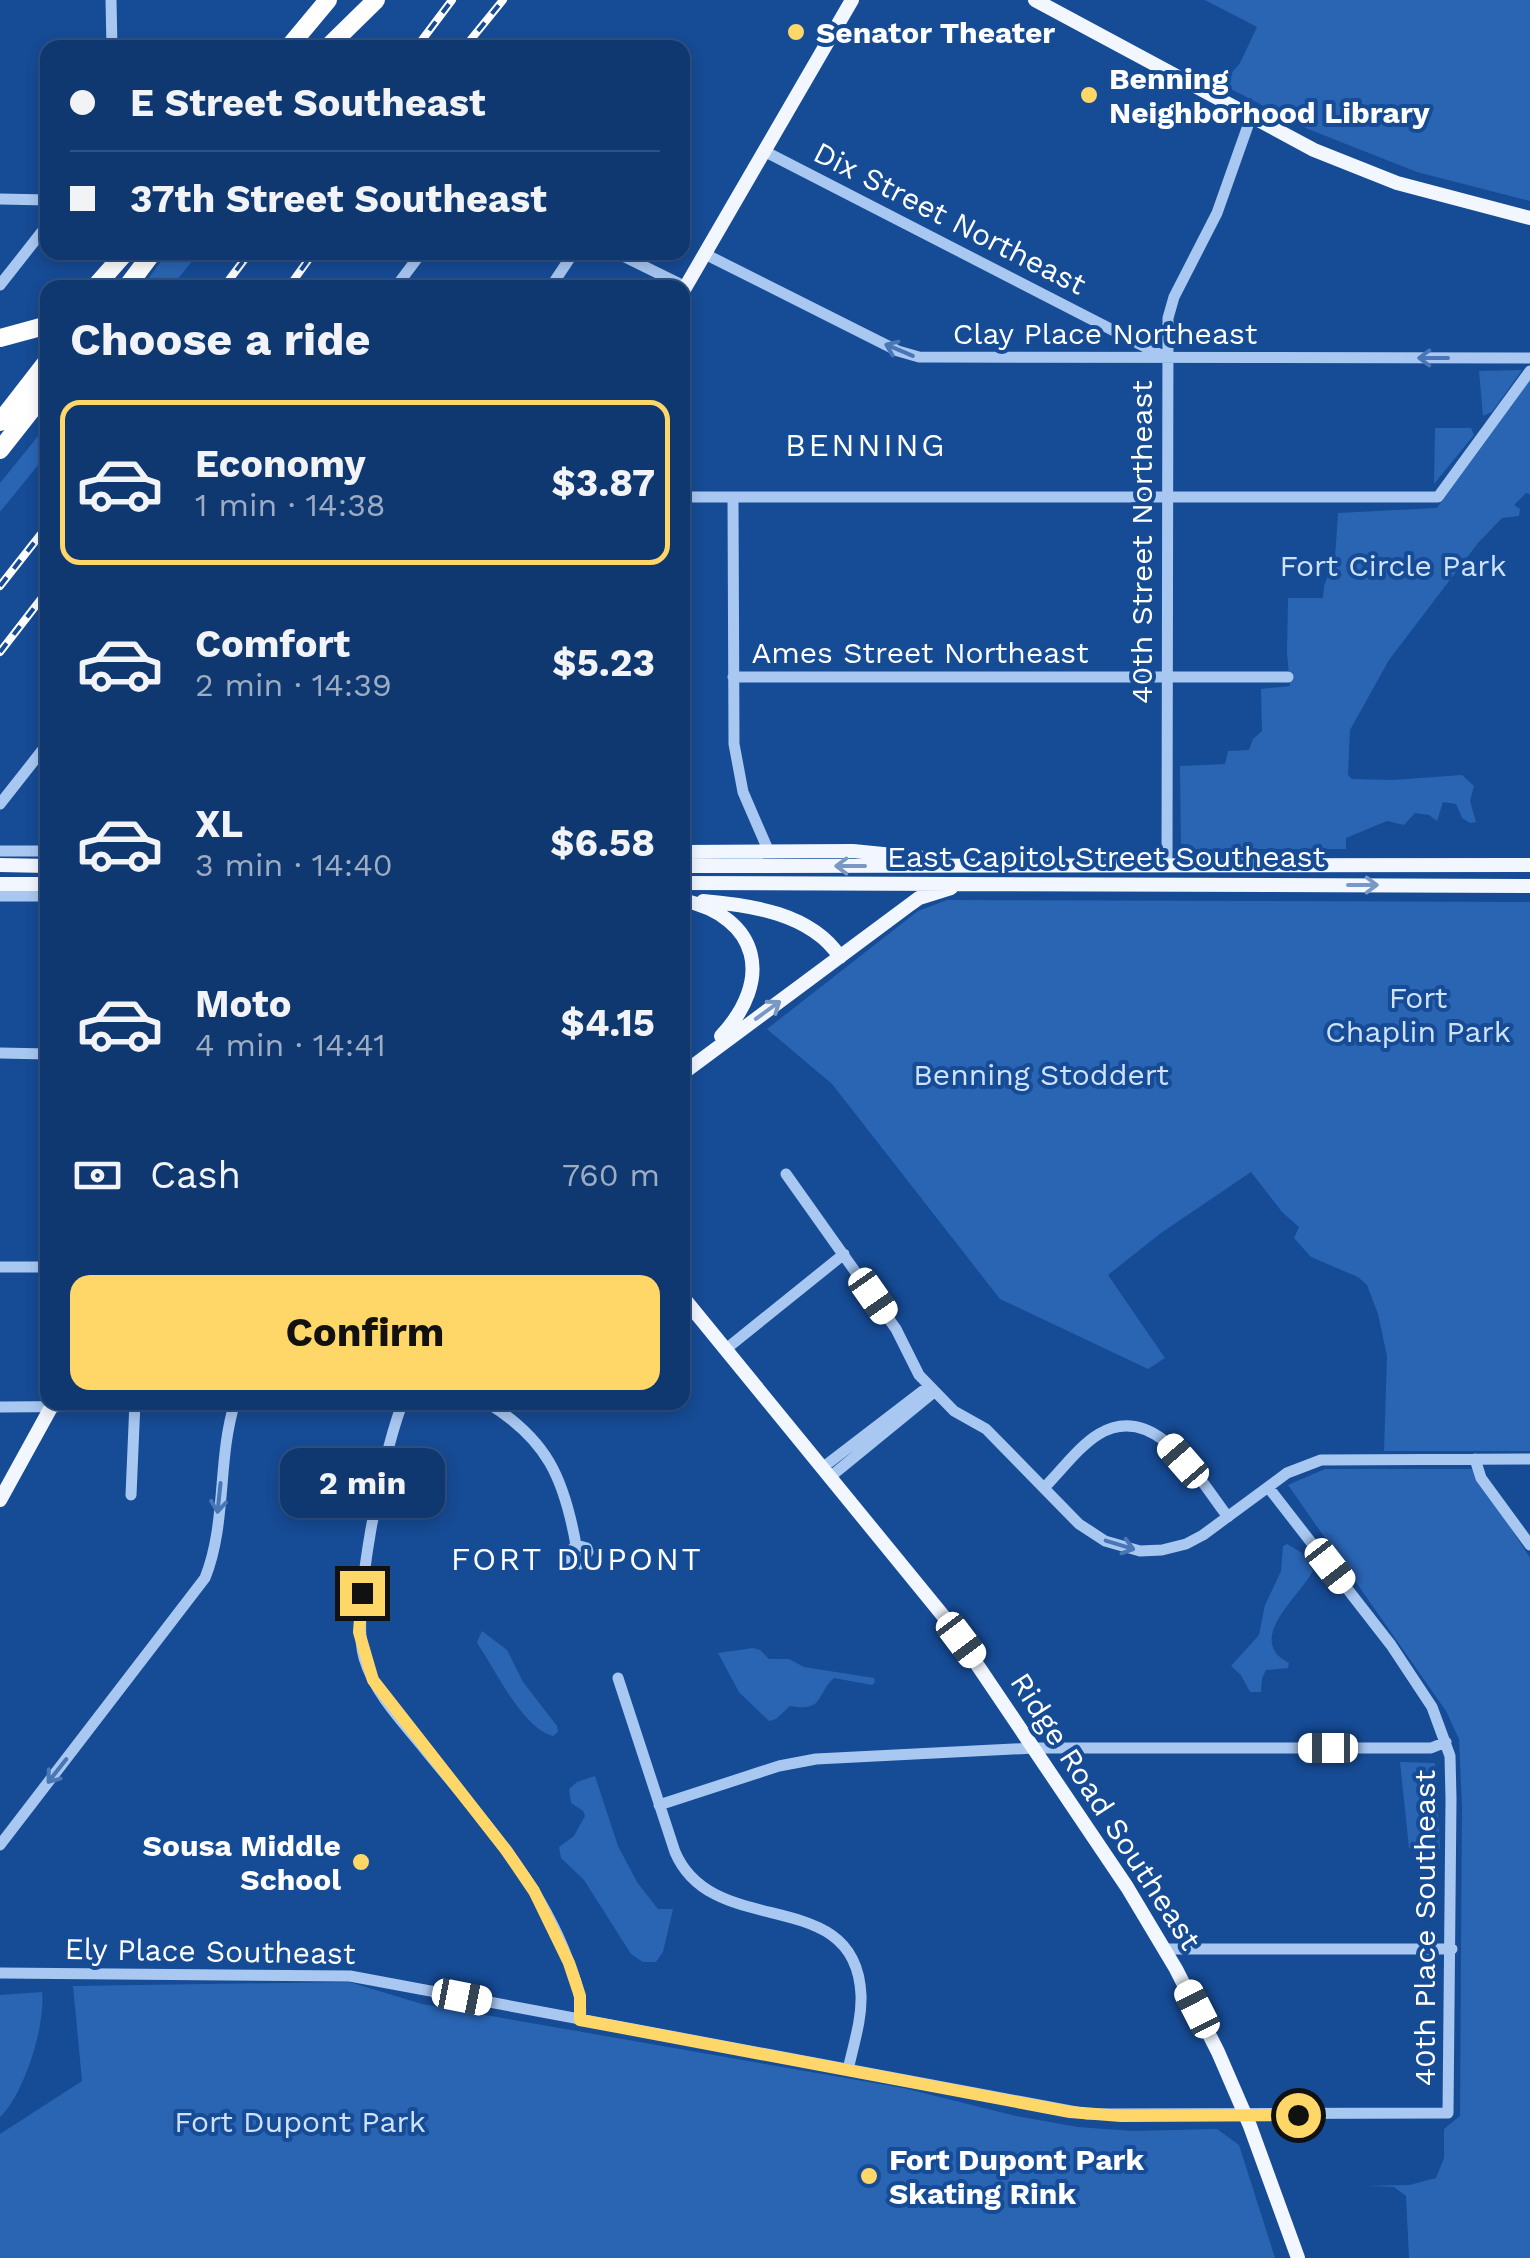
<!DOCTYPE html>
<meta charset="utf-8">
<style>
:root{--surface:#103870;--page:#193f75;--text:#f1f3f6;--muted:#9cacc3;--line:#305283;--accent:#ffd768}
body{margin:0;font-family:"Work Sans",sans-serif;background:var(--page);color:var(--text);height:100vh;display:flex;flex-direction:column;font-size:38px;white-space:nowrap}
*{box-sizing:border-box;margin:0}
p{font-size:32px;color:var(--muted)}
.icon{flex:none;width:55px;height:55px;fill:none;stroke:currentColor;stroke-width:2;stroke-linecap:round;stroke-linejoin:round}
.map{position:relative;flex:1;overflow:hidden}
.side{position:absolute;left:40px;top:280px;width:650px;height:1130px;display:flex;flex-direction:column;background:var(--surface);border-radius:20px;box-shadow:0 5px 15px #0003,0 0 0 2px var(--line)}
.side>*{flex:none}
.banner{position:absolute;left:40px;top:40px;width:650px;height:220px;border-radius:20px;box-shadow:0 5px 15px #0003,0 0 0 2px var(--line);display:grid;align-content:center;height:220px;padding:0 30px;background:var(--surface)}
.end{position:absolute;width:45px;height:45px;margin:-22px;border:12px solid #ffd768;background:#111;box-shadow:0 0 0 5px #111}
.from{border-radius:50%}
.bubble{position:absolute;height:70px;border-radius:20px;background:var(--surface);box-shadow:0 5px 15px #0003,0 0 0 2px var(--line);font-size:32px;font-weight:700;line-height:70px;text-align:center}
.car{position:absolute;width:30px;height:60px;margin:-30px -15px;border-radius:12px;box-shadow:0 0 8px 2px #0007;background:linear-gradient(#fff 24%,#345 0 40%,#fff 0 76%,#345 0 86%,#fff 0)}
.banner b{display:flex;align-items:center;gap:35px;height:95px;font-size:38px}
.banner b+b{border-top:2px solid var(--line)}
.banner i{width:25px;height:25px;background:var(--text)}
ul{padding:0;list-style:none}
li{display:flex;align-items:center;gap:30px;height:165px;margin:0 20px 15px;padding:0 10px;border:5px solid transparent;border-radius:20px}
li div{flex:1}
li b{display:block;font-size:38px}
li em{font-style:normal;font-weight:700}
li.selected{border-color:var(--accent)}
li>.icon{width:90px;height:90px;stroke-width:1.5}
h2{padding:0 30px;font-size:45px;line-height:120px}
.pay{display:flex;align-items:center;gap:25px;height:110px;padding:0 30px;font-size:38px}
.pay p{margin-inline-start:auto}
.action{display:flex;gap:20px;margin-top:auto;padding:20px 30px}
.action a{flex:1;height:115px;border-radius:20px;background:var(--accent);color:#111;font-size:40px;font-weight:700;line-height:115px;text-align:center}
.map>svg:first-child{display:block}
.green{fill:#2a65b4}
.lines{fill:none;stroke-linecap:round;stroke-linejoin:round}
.minor{stroke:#a8c7f1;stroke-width:11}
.major{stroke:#f2f7ff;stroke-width:14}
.highway{stroke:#fff;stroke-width:18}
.rail-casing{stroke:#fff;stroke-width:8}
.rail{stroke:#164b95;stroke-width:4;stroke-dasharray:11;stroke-linecap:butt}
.oneway{stroke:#4976b5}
.oneway2{stroke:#7998c5}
.route{stroke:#ffd768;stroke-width:12}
.poi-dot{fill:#ffd768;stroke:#164b95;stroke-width:4}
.labels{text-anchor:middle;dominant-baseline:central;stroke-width:8;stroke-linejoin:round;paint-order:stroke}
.poi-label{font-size:30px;font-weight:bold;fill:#fff;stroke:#164b95;text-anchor:start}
.street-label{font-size:30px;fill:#fff;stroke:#164b95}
.park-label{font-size:30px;fill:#cfe2fc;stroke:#164b95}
.neighbourhood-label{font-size:32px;letter-spacing:2.5px;fill:#fff;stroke:#164b95}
</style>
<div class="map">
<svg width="1530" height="2258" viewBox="0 0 1530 2258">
<rect width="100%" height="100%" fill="#164b95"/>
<path class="green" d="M1205 0H1530V201L1417 172 1308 129 1229 88V76L1240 63 1257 27Z
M168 252 199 253 171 287H142Z
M1522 370 1492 412 1483 416 1479 371Z
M1530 380V494L1526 493 1514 505 1520 509 1519 516 1502 518 1478 543 1389 660 1350 730 1348 775 1352 779 1393 780 1462 775 1474 786 1470 801 1476 822 1470 823 1462 818 1456 804 1443 802 1437 821 1429 815 1415 813 1404 825 1387 821 1346 838V849H1181L1180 766 1225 764 1228 751 1249 750 1253 739 1262 731 1261 689 1290 686 1287 653 1288 598H1323L1324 586 1335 558 1338 513 1437 508Z
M47 425V454L0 512V483Z
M1435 428H1471L1474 435 1434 484Z
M947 900 1530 902V1451H1384L1387 1356 1378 1314 1367 1285 1358 1277 1311 1257 1294 1238 1299 1227 1282 1212 1251 1172 1161 1233 1108 1275 1165 1358 1148 1369 1000 1299 832 1084 767 1029 918 911Z
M154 1403H223L218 1410 184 1412 177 1404Z
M1325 1469H1473L1530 1558V2258H1409L1406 2196 1394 2187 1365 2186 1409 2185 1436 2178 1444 2158V2129L1460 2116 1462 1807 1459 1739 1446 1711 1288 1485Z
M1287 1544 1302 1553 1313 1571C1299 1597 1244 1640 1289 1663L1288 1668 1266 1670 1262 1678 1261 1692H1250L1241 1675 1231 1666 1259 1635 1265 1605 1281 1571 1283 1546Z
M482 1631 507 1650 523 1682 557 1726 558 1732 553 1736C523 1728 497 1673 479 1646L477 1642Z
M753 1648 760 1650 769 1659H789L804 1667 874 1678 875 1682 872 1685 834 1678C815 1695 825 1712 790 1706L776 1719 769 1721 739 1692 718 1653Z
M1400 1762 1435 1763 1440 1849 1409 1848Z
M595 1776 618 1846 637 1882 658 1909H673L663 1952 656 1962H643L631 1954 584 1880 561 1858 559 1847 574 1836 585 1816 583 1811 571 1803 569 1789 577 1782Z
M349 1982 422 2004 903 2088 1016 2116 1078 2127 1133 2131 1217 2129 1239 2145 1275 2258H0V2134L82 2081 73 1986Z
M42 1992C46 2024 24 2095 0 2117V1995Z"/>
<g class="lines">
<path class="minor" d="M111 0 112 48
M764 151 1165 357
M0 199 48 200
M615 252 686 287
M705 254 898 351 919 357 1530 358
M0 285 48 224
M395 288 422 252
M550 288 574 252
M682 497H1438L1530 371
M733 497 734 744 743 792 769 852
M733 677H1288
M0 804 48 743
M0 851H48
M1167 864 1168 318 1174 297 1217 213 1251 117
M0 896H48
M0 1053 48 1054
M786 1174 896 1329 919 1375 954 1411 986 1429 1079 1524 1105 1541 1140 1551 1162 1550 1186 1544 1203 1535 1287 1473 1321 1460 1530 1459
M0 1267H48
M726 1349 844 1254
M403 1402C383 1451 350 1610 364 1658 375 1695 404 1723 427 1752 480 1817 539 1881 568 1960 576 1980 583 1999 580 2020
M486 1402C547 1439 564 1478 576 1545L568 1554 570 1560 580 1564 588 1552 587 1548 576 1545
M0 1407 135 1406
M1475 1459 1481 1478 1530 1545
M822 1468 929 1386
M830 1477 934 1392
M1044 1488C1061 1471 1079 1446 1099 1434 1156 1400 1200 1481 1228 1517
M131 1495 135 1402
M618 1678 675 1852C713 1942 856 1882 861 1995 862 2020 853 2046 848 2070
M659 1805 779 1766 816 1759 1035 1748H1431L1446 1742
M0 1845 205 1578C227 1524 217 1459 235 1402
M1165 1949H1452
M0 1973 350 1976 1087 2114 1448 2113 1451 1799 1450 1756 1432 1707 1391 1645 1268 1487"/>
<path class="major" d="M1035 0 1314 150 1397 183 1530 218
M682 293 852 0
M682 852 853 851 933 859
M0 865 48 866
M682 866 1530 865
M682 883 1530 886
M0 884H48
M682 900C761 917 773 981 721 1036
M703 901C750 905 811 913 840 957
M682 1074 908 906 919 898 951 888
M682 1296 949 1623 1127 1887 1176 1969 1218 2052 1250 2126 1298 2258
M0 1500 54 1402"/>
<path class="highway" d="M288 48 328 0
M327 48 376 0
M94 288 125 253
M126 288 153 252
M0 338 48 325
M0 422 48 360
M0 450 48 389"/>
<g class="rail-casing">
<path id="rail" d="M416 48 452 0
M464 48 503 0
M223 288 250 252
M288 288 314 252
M0 586 48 525
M0 652 48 590"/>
</g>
<use href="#rail" class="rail"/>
</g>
<defs><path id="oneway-shaft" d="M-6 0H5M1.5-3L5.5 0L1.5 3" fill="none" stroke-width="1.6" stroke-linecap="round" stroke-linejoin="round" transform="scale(2.5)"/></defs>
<g class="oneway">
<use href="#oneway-shaft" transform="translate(899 350) rotate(-157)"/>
<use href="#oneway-shaft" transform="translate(1433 358) rotate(180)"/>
<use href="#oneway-shaft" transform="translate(219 1498) rotate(96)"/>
<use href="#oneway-shaft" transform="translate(1120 1545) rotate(17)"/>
<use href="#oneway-shaft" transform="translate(57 1771) rotate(128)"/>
</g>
<g class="oneway2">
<use href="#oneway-shaft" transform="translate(850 866) rotate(-180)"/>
<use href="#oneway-shaft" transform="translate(1363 885)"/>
<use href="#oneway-shaft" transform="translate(768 1010) rotate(-36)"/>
</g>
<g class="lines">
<path class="route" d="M362 1593 359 1632 373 1680 506 1850 534 1891 569 1963 580 1996V2020L1070 2112 1121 2116 1298 2115"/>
</g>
<g class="poi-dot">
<circle cx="796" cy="32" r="10"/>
<circle cx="1089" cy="95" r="10"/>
<circle cx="361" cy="1862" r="10"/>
<circle cx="869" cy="2176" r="10"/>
</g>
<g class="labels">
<g class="poi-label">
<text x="816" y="32">Senator Theater</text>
<text x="1109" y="78">Benning<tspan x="1109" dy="34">Neighborhood Library</tspan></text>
<text x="341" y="1845" text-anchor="end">Sousa Middle<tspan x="341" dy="34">School</tspan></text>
<text x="889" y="2159">Fort Dupont Park<tspan x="889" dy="34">Skating Rink</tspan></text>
</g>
<g class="street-label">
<text transform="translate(950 218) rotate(27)">Dix Street Northeast</text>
<text x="1105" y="333">Clay Place Northeast</text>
<text transform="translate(1141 542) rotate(-90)">40th Street Northeast</text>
<text x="920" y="652">Ames Street Northeast</text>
<text x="1106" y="856">East Capitol Street Southeast</text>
<text transform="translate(1106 1811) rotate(57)">Ridge Road Southeast</text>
<text transform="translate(1424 1928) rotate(-90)">40th Place Southeast</text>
<text transform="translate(210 1951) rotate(1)">Ely Place Southeast</text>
</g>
<g class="park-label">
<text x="1393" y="565">Fort Circle Park</text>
<text x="1418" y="997">Fort<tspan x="1418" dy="34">Chaplin Park</tspan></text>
<text x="1041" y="1074">Benning Stoddert</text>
<text x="300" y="2121">Fort Dupont Park</text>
</g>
<g class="neighbourhood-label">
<text x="866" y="445">BENNING</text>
<text x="577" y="1559">FORT DUPONT</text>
</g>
</g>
</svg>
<i class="end from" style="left:1298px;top:2115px"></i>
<i class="end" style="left:362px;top:1593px"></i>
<div class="bubble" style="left:280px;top:1448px;width:165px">2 min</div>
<i class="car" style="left:873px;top:1296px;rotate:145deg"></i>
<i class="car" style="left:1183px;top:1461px;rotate:319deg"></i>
<i class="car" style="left:1330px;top:1566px;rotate:142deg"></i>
<i class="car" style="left:961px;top:1640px;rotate:143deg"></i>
<i class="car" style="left:1328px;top:1748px;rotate:270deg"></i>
<i class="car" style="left:462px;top:1997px;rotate:101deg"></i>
<i class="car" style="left:1197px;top:2009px;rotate:333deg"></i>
<div class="banner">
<b><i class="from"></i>E Street Southeast</b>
<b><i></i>37th Street Southeast</b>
</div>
<section class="side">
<h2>Choose a ride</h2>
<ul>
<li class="selected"><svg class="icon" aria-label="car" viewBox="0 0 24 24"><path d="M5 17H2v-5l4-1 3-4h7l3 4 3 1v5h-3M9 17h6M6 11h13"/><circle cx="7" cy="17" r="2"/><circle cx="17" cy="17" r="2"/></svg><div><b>Economy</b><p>1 min · 14:38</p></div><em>$3.87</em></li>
<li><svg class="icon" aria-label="car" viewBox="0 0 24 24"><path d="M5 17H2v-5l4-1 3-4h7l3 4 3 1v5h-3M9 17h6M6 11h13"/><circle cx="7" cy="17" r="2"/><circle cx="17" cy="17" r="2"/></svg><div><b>Comfort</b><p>2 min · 14:39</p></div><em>$5.23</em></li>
<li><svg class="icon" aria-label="car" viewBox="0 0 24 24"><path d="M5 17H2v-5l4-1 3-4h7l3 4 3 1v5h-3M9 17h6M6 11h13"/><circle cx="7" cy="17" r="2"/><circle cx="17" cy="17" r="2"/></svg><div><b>XL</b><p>3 min · 14:40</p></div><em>$6.58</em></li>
<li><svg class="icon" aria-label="car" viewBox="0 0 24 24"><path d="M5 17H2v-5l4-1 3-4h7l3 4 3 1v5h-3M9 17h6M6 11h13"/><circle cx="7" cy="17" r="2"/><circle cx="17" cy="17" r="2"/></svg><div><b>Moto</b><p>4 min · 14:41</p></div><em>$4.15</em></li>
</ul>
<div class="pay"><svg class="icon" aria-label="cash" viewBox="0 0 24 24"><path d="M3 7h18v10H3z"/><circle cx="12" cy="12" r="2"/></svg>Cash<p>760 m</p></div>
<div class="action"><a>Confirm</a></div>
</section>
</div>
